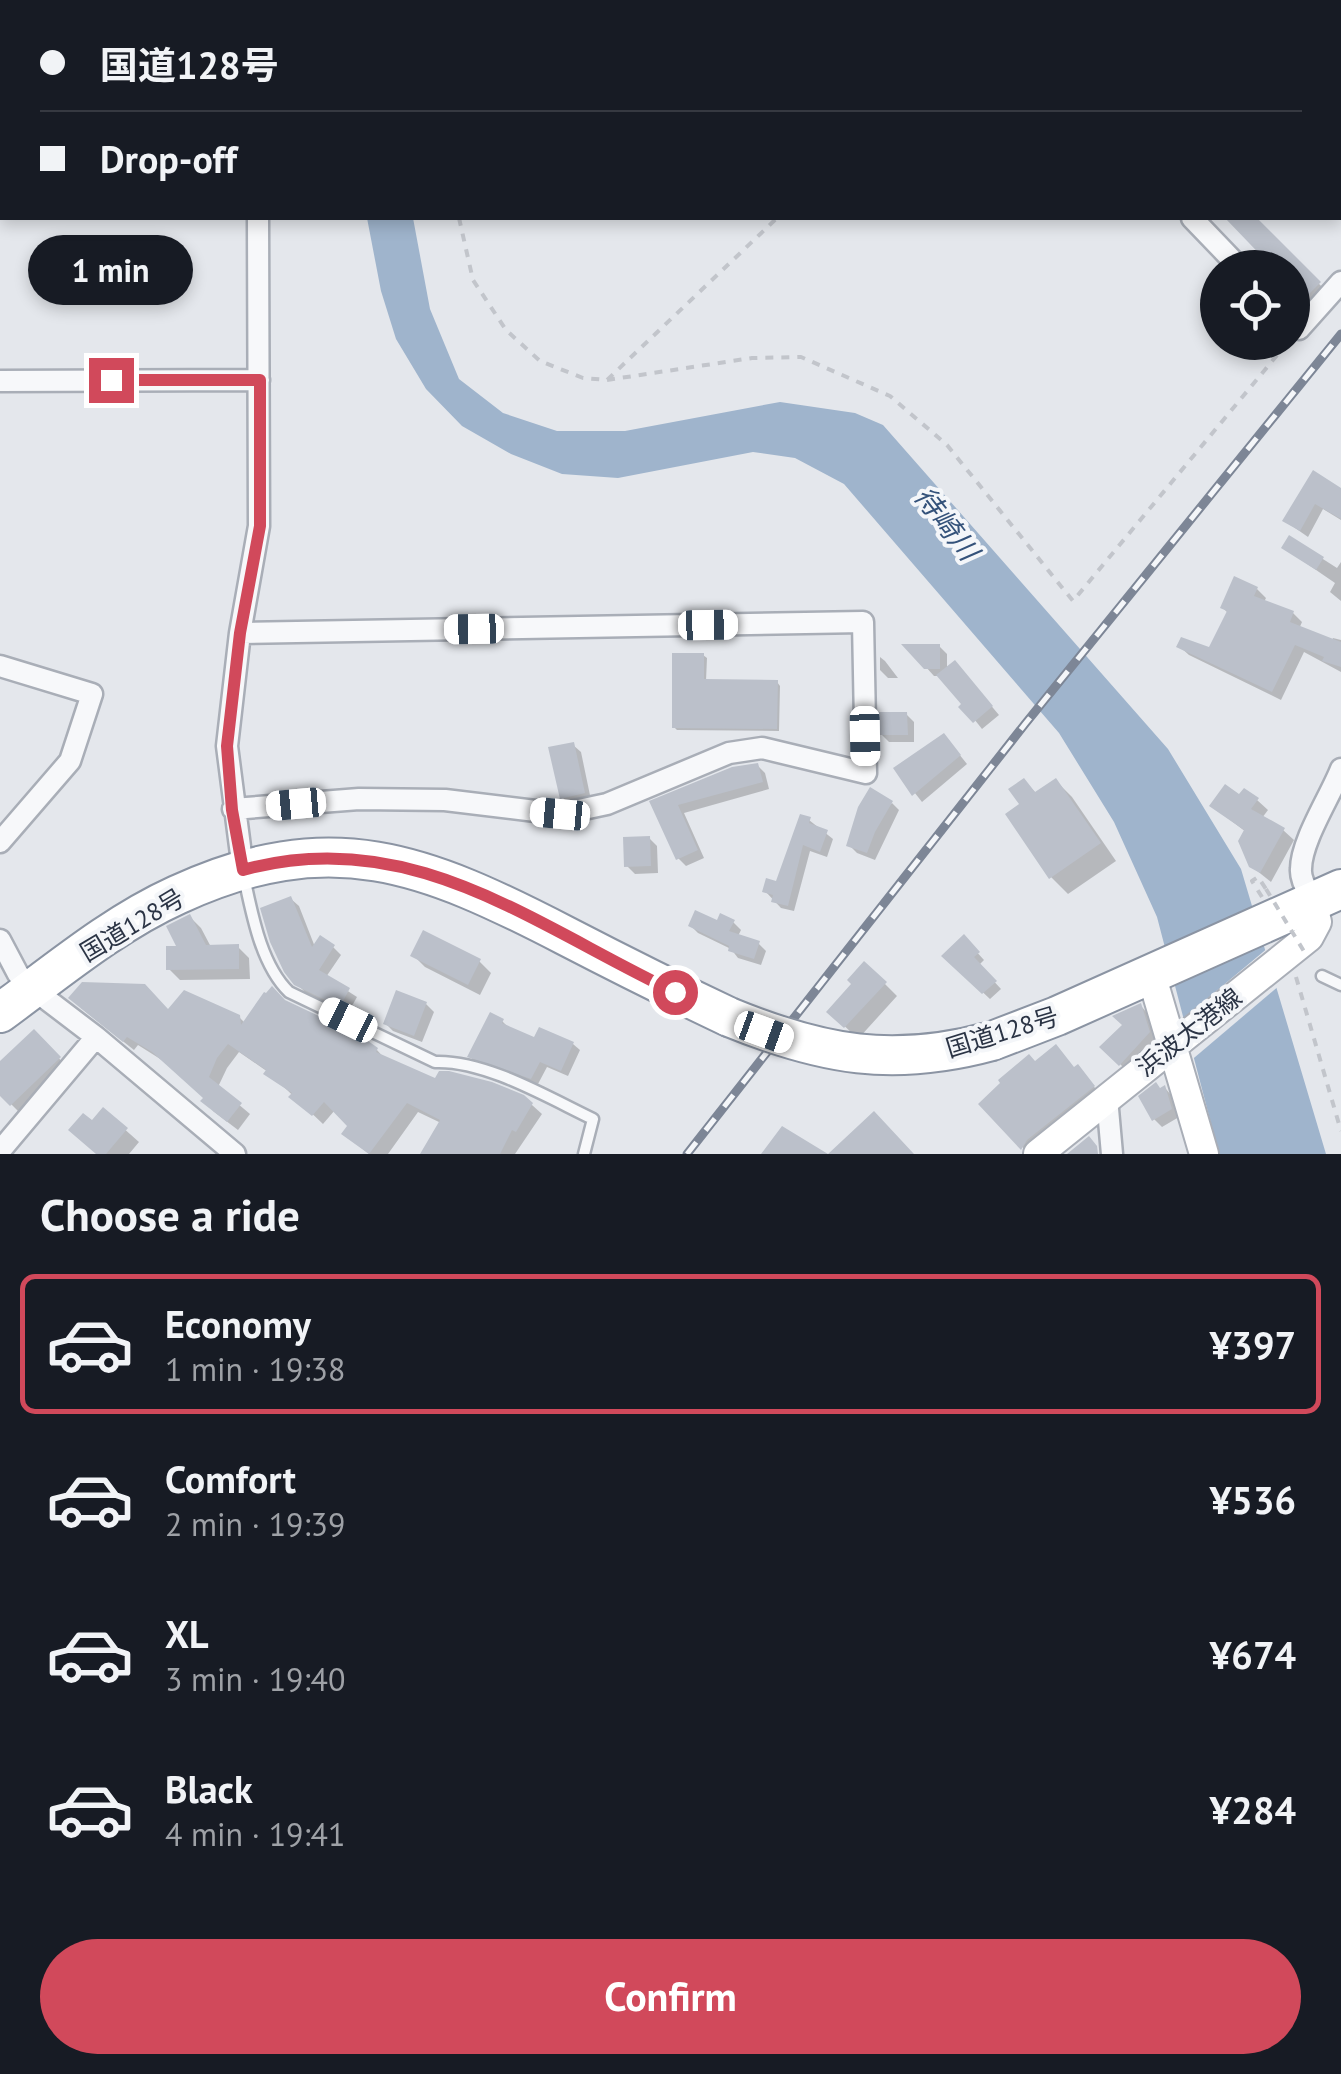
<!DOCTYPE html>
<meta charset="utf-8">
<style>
:root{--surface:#171b24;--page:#20242c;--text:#f1f3f6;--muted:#9ea1a6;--line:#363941;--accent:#d1495b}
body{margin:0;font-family:"PT Sans","Noto Sans JP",sans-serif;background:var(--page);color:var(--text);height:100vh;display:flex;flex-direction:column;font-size:38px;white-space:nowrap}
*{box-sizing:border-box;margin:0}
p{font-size:32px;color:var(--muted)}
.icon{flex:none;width:55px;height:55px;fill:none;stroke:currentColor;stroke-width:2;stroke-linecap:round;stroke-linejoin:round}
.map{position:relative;height:1154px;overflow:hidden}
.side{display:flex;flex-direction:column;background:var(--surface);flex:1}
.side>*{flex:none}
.guide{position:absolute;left:0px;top:0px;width:1342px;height:220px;box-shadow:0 5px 15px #0003;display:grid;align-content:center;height:220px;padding:0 40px;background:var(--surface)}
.tools{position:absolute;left:1200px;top:250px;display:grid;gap:20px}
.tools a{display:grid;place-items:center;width:110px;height:110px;border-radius:50%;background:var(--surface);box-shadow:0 5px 15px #0003;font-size:50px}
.end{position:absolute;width:45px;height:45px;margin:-22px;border:12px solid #d1495b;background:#fff;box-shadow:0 0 0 5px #fff}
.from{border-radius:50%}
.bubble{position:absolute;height:70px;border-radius:35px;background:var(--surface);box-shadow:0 5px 15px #0003;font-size:32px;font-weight:700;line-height:70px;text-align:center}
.car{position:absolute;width:30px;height:60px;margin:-30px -15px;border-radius:12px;box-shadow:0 0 8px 2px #0007;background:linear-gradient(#fff 24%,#345 0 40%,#fff 0 76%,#345 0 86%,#fff 0)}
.guide b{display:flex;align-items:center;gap:35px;height:95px;font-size:38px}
.guide b+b{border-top:2px solid var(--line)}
.guide i{width:25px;height:25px;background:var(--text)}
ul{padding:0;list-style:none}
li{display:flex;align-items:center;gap:30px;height:140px;margin:0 20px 15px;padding:0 20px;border:5px solid transparent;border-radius:15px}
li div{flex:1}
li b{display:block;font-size:38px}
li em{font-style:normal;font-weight:700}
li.selected{border-color:var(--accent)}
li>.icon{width:90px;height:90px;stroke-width:1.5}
h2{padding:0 40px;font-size:45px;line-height:120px}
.action{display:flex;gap:20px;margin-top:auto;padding:20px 40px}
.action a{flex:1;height:115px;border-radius:60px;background:var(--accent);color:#fff;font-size:40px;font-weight:700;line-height:115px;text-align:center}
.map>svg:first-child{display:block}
.water{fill:#9fb4cc}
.pier{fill:#e4e7ec}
.shadow{fill:#0003}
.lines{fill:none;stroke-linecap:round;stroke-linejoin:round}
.stream{stroke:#9fb4cc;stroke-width:5}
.building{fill:#bbc0ca}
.lane-casing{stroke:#a9aeb7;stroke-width:15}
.street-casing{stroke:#a9aeb7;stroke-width:25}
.secondary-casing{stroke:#a9aeb7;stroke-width:32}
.highway-casing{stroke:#8b94a3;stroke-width:42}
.path{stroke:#c2c5cb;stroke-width:4;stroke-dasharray:8 8;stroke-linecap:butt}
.lane{stroke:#f7f8fa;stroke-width:10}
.street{stroke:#f7f8fa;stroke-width:20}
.secondary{stroke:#fff;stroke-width:28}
.highway{stroke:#fff;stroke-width:38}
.rail-casing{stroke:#7d8696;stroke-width:9}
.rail{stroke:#f4f6f9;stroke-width:5;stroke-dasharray:15;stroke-linecap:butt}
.highway-bridge-casing{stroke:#8b94a3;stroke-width:42;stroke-linecap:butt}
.path-bridge{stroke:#c2c5cb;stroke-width:4;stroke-dasharray:8 8;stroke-linecap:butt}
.highway-bridge{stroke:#fff;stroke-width:38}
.route{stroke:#d1495b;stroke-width:12}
.labels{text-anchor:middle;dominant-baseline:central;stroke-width:8;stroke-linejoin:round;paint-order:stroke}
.street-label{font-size:25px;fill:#2b3445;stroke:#f4f6f9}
.water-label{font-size:28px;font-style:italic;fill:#34527a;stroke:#f4f6f9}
</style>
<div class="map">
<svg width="1341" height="1154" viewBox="0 0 1341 1154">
<rect width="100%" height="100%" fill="#e4e7ec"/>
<path class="water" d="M367 218H413L430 309 459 379 503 413 557 431H625L780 402 855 413 883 425 1168 749 1241 869 1326 1154H1219L1157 917 1114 822 1059 733 844 484 795 458 753 452 618 478 562 474 511 454 462 426 426 389 396 339 381 291Z"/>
<path class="pier" d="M1269 947 1280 985 1188 1063 1178 1023Z"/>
<path class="shadow" d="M1228 218H1254L1331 296 1318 309 1292 283V268H1277Z
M1314 474 1341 491V520L1323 509 1308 537 1285 521Z
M1290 538 1337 568 1341 562V601L1330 592 1335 583 1284 548Z
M1257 589 1266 598 1264 602 1293 613 1302 622 1299 629 1332 641 1333 638 1341 640V672L1304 652 1281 700 1189 655 1179 646 1210 650 1228 613 1223 608Z
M907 646H939L947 654V669L962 671 999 715 982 729 940 676H934Z
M703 655 707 658 706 681 777 682 780 686 779 731 677 730 674 727Z
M880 657 885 661 898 678H888L880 670Z
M906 714 914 722V742H889L881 734Z
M951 744 967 764 922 802 896 769Z
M573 745 581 752 591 800 570 805 562 797Z
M757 765 765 773 769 789 684 813 704 858 686 866 678 858 653 802Z
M1024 781 1037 794 1056 781 1072 797 1116 861 1068 894 1051 877 1022 805Z
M1240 798 1257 800 1268 810 1262 818 1283 830 1294 840 1271 882 1251 866 1246 832 1212 806Z
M892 803 899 810 875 860 857 853 849 845Z
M809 820 833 839 827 857 810 851 794 911 781 908 765 891 778 884Z
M649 838 657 846 658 873 635 874 627 866Z
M291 899 299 906 315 947H333L341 955 326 977 357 997 348 1013 305 992 296 983Z
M190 917 201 928 211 947H238L249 958 250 979 180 980 169 969 180 948Z
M733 922 741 930 738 936 758 943 766 951 761 965 738 958 731 949 698 933 691 926Z
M964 938 984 960 979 965 1001 989 990 999 944 956Z
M413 955 479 961 491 973 480 995 425 967Z
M855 984H885L897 996 858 1039 830 1012Z
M285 1003 377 1050 385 1059 436 1082 532 1105 542 1114 515 1154H423L441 1123 418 1112 388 1154H369L344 1134 350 1126 335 1110 323 1124 268 1072 239 1052 227 1068 218 1087 250 1114 238 1130 213 1111 206 1098 165 1062 138 1045 134 1050 81 1008 239 1017 245 1023Z
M426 1004 434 1012 422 1042 393 1031 386 1024Z
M1141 1006 1148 1014 1156 1041 1128 1072 1103 1047Z
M502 1021 510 1029 536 1040 573 1044 580 1050 568 1076 547 1067 538 1084 476 1063 470 1056Z
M34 1032 71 1071 23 1116 0 1093V1064Z
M1036 1064 1074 1069 1085 1074 1100 1095 1029 1154 981 1104Z
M1165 1088 1172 1096 1179 1117 1162 1127 1154 1119 1161 1090Z
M104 1111 139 1142 129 1154H97L93 1124Z"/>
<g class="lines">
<path class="stream" d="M404 2 406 0"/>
</g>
<path class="building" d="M1225 218H1257L1321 282 1304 299 1292 287V268H1273Z
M1313 470 1341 488V519L1315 504 1300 531 1282 521Z
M1289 535 1324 557 1316 570 1281 548Z
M1234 576 1258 587 1254 596 1294 611 1290 622 1341 642V667L1322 661 1324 657 1295 645 1272 692 1176 647 1181 637 1209 647 1227 611 1220 608Z
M901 644H940V669H924Z
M672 653H704V679L778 680 777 729 672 728Z
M955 660 993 706 973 723 958 707 961 704 936 675Z
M879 712H907L908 735H879Z
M944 733 961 755 912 796 893 768Z
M574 742 585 793 560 799 548 747Z
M758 763 763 782 678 805 698 850 676 860 649 801 732 767Z
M1024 778 1035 792 1056 778 1101 843 1049 879 1005 814 1019 804 1008 789Z
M1225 784 1239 794 1244 788 1259 798 1251 809 1285 828 1260 873 1249 867 1238 841 1244 830 1209 806Z
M870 787 893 801 875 832 867 853 846 846 858 807Z
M800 814 811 817 809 823 828 830 820 852 803 845 788 906 771 902 773 895 762 892 766 878 776 881Z
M650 836 651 866 624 867 623 837Z
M291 896 312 947 320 935 335 945 319 970 350 988 340 1007 294 985 284 972 270 942 260 908Z
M695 910 717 920 720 913 735 920 729 931 760 941 754 959 728 951 729 946 688 926Z
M190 914 206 945 239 944V969L166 970V946H176L166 926Z
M423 930 481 959 468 985 410 956Z
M964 934 980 952 974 957 997 981 982 994 941 956Z
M864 961 887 982 844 1028 826 1012 851 984 847 980Z
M82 982 145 984 168 1009 184 990 240 1015 241 1025 264 992 266 993 272 986 285 1000 361 1036 378 1048 376 1052 435 1078 439 1071H449L492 1082 524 1095 533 1103 516 1132 512 1130 500 1154H420L440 1120 407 1103 369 1154 341 1134 347 1126 324 1102 312 1116 288 1097 292 1093 263 1074 266 1070 228 1044 217 1058 209 1077 242 1103 227 1122 200 1101 203 1098 152 1052 127 1037 123 1042 68 998Z
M396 990 427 1002 414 1036 383 1024Z
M1141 1003 1150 1032 1119 1066 1099 1047 1122 1025 1112 1016Z
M490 1012 504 1019 502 1023 534 1037 539 1027 574 1042 561 1071 540 1062 531 1079 467 1057Z
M34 1029 61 1057 10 1106 0 1096V1061Z
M1056 1044 1074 1067 1078 1064 1095 1086 1027 1140 1021 1150 978 1104 1000 1083 998 1080 1029 1054 1035 1061Z
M1156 1082 1160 1088 1165 1085 1172 1109 1152 1121 1138 1096Z
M103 1107 128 1128 106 1154H96L68 1130 83 1113 92 1120Z
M874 1111 914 1154H828Z
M782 1126 828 1154H761Z
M1089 1136 1097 1146 1098 1154H1067Z"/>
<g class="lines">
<g class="lane-casing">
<path id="lane" d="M244 877C252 914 261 965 289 992L435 1062C485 1060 547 1097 593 1119L584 1154
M1322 976 1341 985"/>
</g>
<g class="street-casing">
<path id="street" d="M982 0 985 2
M266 2 268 0
M1029 2 1032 0
M1340 151 1341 150
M1192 218 1240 268
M1292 322 1299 329 1341 282
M0 381 259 380
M0 666 92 694 70 761 0 842
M233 809 359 799 445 800 560 814 607 804 729 753 762 748 866 773 863 622 240 633
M243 870 227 746 240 633 259 526 258 218
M1312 900C1308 891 1300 880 1301 869 1301 841 1330 797 1341 769
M0 940 18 974 33 989 96 1037 235 1154
M1107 1098 1112 1154
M0 1151 96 1037"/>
</g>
<g class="secondary-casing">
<path id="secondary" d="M1151 974 1204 1154
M1038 1154 1309 937 1317 922 1312 900"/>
</g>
<g class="highway-casing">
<path id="highway" d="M0 1013C56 972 113 924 177 895 331 824 425 863 566 936 620 964 674 991 729 1017
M992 1041 1057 1016 1341 889"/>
</g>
<path class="path" d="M567 2 570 0
M459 218 473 280 506 330 540 361 583 378 607 380 777 218
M607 380 752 358 801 357 890 396 947 445 1073 601 1288 342
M1262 897 1252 881 1258 877 1266 889
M1296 977 1341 1131"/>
<use href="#lane" class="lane"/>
<use href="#street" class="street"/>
<use href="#secondary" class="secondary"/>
<use href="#highway" class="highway"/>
<g class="rail-casing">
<path id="rail" d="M687 1154 1025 724 1341 334"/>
</g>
<use href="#rail" class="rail"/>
<g class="highway-bridge-casing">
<path id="highway-bridge" d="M729 1017C822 1055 893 1068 992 1041"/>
</g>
<path class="path-bridge" d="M1266 889 1305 953"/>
<use href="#highway-bridge" class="highway-bridge"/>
</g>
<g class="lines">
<path class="route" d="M111 380H260V526L240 633 227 746 232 810 243 870C410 824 532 924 675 992"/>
</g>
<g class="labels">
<g class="street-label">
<text transform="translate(132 925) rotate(-31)">国道128号</text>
<text transform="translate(1002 1032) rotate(-17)">国道128号</text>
<text transform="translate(1189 1032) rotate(-38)">浜波太港線</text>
</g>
<g class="water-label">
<text transform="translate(947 523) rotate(52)">待崎川</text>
</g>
</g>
</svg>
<div class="tools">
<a><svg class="icon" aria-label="locate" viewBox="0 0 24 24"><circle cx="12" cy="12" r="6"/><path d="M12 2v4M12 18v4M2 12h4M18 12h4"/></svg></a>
</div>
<i class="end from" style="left:675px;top:992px"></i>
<i class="end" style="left:111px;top:380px"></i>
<div class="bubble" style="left:28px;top:235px;width:165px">1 min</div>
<i class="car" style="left:708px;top:625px;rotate:89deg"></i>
<i class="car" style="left:474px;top:629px;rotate:269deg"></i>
<i class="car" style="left:865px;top:736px;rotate:179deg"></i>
<i class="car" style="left:296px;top:804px;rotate:265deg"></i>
<i class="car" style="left:560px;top:814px;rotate:275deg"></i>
<i class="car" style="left:348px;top:1020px;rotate:296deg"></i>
<i class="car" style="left:764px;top:1032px;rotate:110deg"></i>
<div class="guide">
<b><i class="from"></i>国道128号</b>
<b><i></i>Drop-off</b>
</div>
</div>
<section class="side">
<h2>Choose a ride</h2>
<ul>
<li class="selected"><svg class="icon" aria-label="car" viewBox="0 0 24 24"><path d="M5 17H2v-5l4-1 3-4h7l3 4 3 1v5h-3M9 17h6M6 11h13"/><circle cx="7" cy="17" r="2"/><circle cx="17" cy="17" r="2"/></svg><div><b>Economy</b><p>1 min · 19:38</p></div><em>¥397</em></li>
<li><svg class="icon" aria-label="car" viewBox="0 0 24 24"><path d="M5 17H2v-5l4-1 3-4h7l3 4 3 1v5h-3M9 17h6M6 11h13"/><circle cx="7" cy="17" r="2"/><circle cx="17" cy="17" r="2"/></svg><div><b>Comfort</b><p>2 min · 19:39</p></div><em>¥536</em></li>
<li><svg class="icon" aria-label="car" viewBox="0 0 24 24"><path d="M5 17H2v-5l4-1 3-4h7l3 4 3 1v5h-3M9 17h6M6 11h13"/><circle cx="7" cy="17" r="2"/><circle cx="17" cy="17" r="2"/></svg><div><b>XL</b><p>3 min · 19:40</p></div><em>¥674</em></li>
<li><svg class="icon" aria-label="car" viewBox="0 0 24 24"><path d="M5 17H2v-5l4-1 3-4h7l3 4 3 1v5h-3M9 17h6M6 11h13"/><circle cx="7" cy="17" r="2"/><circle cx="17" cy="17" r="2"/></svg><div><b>Black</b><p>4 min · 19:41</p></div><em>¥284</em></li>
</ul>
<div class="action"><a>Confirm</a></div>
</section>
